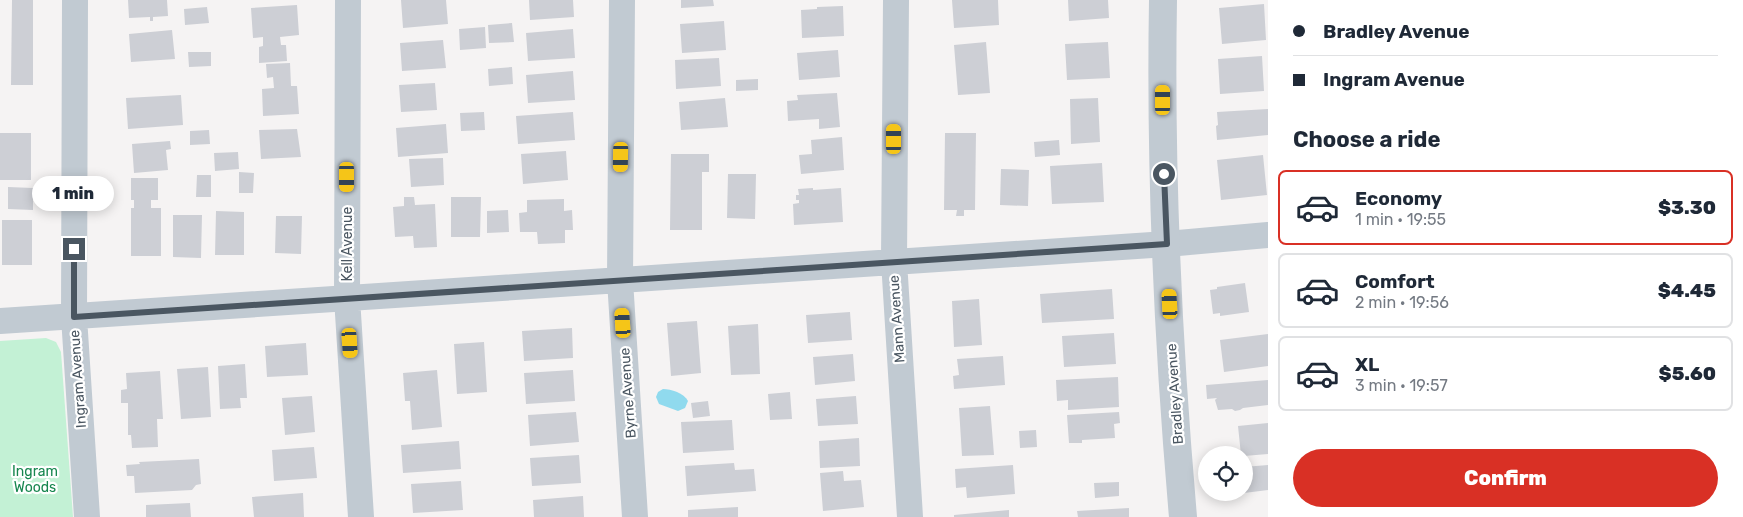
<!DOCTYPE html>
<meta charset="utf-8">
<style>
:root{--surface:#fff;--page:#f2f2f3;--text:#1f2937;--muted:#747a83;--line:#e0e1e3;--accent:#d93025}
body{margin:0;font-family:Rubik,sans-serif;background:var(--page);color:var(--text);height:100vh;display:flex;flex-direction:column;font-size:19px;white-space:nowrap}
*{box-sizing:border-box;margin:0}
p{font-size:16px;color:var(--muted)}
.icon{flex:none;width:28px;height:28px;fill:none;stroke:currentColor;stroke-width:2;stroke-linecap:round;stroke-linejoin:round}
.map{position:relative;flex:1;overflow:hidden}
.sheet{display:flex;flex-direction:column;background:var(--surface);width:475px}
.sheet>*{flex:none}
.banner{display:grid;align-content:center;height:110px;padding:0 25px;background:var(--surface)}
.tools{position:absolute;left:1198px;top:446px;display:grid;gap:10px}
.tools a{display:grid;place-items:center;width:55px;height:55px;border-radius:50%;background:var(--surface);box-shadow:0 2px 12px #0003;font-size:25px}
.end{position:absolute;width:22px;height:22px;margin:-11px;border:6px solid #4a5661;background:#fff;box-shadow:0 0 0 2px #fff}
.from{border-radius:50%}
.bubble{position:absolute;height:35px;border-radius:18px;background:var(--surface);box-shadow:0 2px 12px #0003;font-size:16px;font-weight:800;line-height:35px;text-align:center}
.car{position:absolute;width:15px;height:30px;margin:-15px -8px;border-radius:6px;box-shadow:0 0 4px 1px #0007;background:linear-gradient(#f5c518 24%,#345 0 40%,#f5c518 0 76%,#345 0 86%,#f5c518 0)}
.banner b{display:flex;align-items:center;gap:18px;height:48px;font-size:19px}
.banner b+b{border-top:1px solid var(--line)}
.banner i{width:12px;height:12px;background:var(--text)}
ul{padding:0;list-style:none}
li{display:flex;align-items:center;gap:15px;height:75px;margin:0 10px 8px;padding:0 15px;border:2px solid var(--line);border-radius:8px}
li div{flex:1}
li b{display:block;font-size:19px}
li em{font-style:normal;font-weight:800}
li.selected{border-color:var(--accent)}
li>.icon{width:45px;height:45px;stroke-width:1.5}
h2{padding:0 25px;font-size:22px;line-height:60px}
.action{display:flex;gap:10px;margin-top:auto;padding:10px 25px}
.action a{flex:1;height:58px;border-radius:30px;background:var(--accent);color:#fff;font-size:20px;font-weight:800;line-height:58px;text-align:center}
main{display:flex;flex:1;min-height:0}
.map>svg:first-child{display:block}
.green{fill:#c3f1d5}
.water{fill:#90daee}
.building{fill:#cdcfd5}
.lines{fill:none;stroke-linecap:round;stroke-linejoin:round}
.minor{stroke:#c1cad2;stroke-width:26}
.tertiary{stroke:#c1cad2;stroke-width:28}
.route{stroke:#4a5661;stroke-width:6}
.labels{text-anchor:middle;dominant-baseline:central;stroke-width:4.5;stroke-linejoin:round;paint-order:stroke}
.street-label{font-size:14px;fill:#4a5661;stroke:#fff}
.park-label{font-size:14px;fill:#17864f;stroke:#fff}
</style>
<main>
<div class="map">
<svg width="1268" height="517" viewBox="0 0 1268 517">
<rect width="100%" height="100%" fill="#f5f3f3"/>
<path class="green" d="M46 338 56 342 61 352 73 517H0V341Z"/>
<path class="water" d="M663 389C671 389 684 393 688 401L685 408 678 411 659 404 656 397 658 392Z"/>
<path class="building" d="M12 0H33V85H11Z
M128 0H167L168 16 153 17V21H150V17L129 18Z
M401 0H446L448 24 403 28Z
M529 0H573L574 17 530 20Z
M681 0H713L714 6 681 8Z
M952 0H998L999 25 954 28Z
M1068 0H1108L1109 18 1069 21Z
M1264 4 1266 40 1222 44 1219 8Z
M297 5 299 35 280 37 281 45H286L287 61 259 63V47L263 46V37L253 38 251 8Z
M843 6 844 36 802 38 801 10 817 9V7Z
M207 7 209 23 185 25 184 9Z
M724 21 726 50 682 53 680 24Z
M512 23 514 42 489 43 488 25Z
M485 27 486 48 460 50 459 29Z
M573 29 575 58 528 61 526 33Z
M172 30 175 59 131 62 129 34Z
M443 40 446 68 402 71 400 43Z
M986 42 990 93 958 95 954 45Z
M1108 42 1110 78 1067 80 1065 44Z
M838 50 840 77 799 80 797 53Z
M188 52H211V66L189 67Z
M1262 56 1264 91 1220 94 1218 59Z
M719 58 721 86 676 89 675 60Z
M290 63 291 86H297L299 114 263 116 262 89 274 88 273 77 267 78 266 64Z
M512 67 513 84 489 86 488 69Z
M573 71 575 100 528 103 526 75Z
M758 79V90L736 91V80Z
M435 83 437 110 401 112 399 85Z
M837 93 840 127 819 129V119L788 121 787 101 798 100 797 95Z
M181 95 183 125 128 129 126 98Z
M725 98 728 127 681 130 679 102Z
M1098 98 1100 142 1071 144 1070 99Z
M1268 109V135L1217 140 1216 126 1218 125 1217 112Z
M484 112 485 130 461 131 460 113Z
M573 112 575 140 518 144 516 116Z
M446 124 448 153 398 157 396 128Z
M297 129 301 157 261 159 259 130Z
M209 130 210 144 190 145V131Z
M0 133H31V180H0Z
M945 133H976L975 210H964V216H956L957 210H944Z
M842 137 844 170 801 174 799 155 812 154 811 140Z
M1059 140 1060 155 1035 157 1034 142Z
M170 141 171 149 166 150 168 170 134 173 132 144Z
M566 151 568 180 523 184 521 154Z
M238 152 239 169 215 171 214 153Z
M671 154H709V172H702V230H670Z
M1263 155 1267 195 1221 200 1217 160Z
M443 158 444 185 411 187 409 159Z
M1102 163 1104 202 1052 204 1050 166Z
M1001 169 1029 170 1028 206 1000 205Z
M239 172 254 173 253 193H239Z
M728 174H756L755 219 727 218Z
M197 175H211V197H196Z
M131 178H158V200H151V208H161V256H131V208H134V200H131Z
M8 187 33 188V210L8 209Z
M813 188V190L841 188 843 222 794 225 793 204 799 203V200H796V195H799L798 189Z
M404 197H414L415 205 435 204 437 247 414 248 413 236 395 237 393 207 404 206Z
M451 197H481L480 237H451Z
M564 199V211L572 210 573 230H565V243L538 244 537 232H520L519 213 527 212V200Z
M508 210 509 232 487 233V211Z
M216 211 244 212V255H215Z
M173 215H202L201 258 173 257Z
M276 216H302L301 254 275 253Z
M2 220H32V265H2Z
M1245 283 1249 312 1220 316V313L1213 314 1210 290 1217 289V287Z
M1112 289 1114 319 1042 323 1040 294Z
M979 299 982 345 954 347 952 301Z
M850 312 852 340 808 343 806 315Z
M697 321 701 373 671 376 667 323Z
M758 324 760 374 731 375 728 326Z
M572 328 573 358 524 361 522 331Z
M1114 333 1116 364 1064 367 1062 336Z
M1268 334V366L1224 372 1220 340Z
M484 342 487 392 457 394 454 344Z
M306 343 308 375 267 377 265 346Z
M853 354 855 381 815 385 813 357Z
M1003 356 1005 385 954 389 953 376 959 375 957 359Z
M245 364 247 398H240L241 408 220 409 218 366Z
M208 367 211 417 181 419 177 369Z
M437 370 442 427 412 430 410 401H405L403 373Z
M573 370 575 401 526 404 524 373Z
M160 371 163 419H157L158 447 132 448 131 435H128V403H121V390L127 389 126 373Z
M1118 377 1119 407 1068 410V400L1057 401 1056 380Z
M1268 380V405L1243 408 1240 410 1235 411 1232 409 1218 410 1215 400 1217 398 1207 399 1206 385Z
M790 392 792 419 770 420 768 394Z
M312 396 315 432 285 435 282 398Z
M856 396 858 424 818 426 816 399Z
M708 401 710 416 693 418 691 403Z
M990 406 994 455 962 456 959 408Z
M576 412 579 442 530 446 528 415Z
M1119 412 1120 423 1114 424 1115 438 1082 440V443H1069L1067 415Z
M732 420 734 450 683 453 681 422Z
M1268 423V454L1244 456 1241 455 1238 426Z
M1036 430 1037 447 1020 448 1019 431Z
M859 438 860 466 820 468 819 441Z
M459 441 461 469 403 473 401 445Z
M314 447 317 478 274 481 272 450Z
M579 455 581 483 532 486 530 458Z
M199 459 201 484 196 485 192 490 135 493 134 476H127L126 465 140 464 139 462Z
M734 463 735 470 754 469 756 491 687 496 685 466Z
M1013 465 1015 494 967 498 966 487 956 488 955 469Z
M1268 465V490L1244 493V467Z
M843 471 844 481 861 480 864 507 823 511 820 473Z
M461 481 463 510 413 513 411 484Z
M1119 482V496L1095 498 1094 483Z
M303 493 304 517H254L252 497Z
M583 496 584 517H534L533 500Z
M190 503 191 517H146V505Z
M738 507V517H688V510Z
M1129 508V517H1078L1077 511Z
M1009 510V517H954V515Z"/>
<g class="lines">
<path class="minor" d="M75 0 74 317 87 517
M348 0 347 298 361 517
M622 0 620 280 635 517
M896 0 894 261 910 517
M0 321 1167 244 1268 235"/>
<path class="tertiary" d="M1163 0C1160 172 1168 345 1183 517"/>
</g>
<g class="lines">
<path class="route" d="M74 249V317L1167 244 1164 174"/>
</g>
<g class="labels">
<g class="street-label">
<text transform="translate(347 244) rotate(-90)">Kell Avenue</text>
<text transform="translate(897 319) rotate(-94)">Mann Avenue</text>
<text transform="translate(78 379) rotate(-94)">Ingram Avenue</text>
<text transform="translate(628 393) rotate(-94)">Byrne Avenue</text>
<text transform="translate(1175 394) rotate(-94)">Bradley Avenue</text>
</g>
<g class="park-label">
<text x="35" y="471">Ingram<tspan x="35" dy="16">Woods</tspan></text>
</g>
</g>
</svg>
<div class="tools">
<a><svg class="icon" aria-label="locate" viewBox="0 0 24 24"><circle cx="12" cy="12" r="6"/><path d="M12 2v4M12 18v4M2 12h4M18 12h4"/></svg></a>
</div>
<i class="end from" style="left:1164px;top:174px"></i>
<i class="end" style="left:74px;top:249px"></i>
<div class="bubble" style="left:32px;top:176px;width:82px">1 min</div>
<i class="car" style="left:1163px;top:100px;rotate:0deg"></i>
<i class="car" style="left:894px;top:139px;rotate:0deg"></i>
<i class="car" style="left:621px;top:157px;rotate:181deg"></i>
<i class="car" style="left:347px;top:177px;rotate:180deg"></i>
<i class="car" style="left:1170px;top:304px;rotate:357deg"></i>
<i class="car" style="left:623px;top:323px;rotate:356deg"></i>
<i class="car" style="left:350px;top:343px;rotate:176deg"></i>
</div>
<section class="sheet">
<div class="banner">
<b><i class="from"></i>Bradley Avenue</b>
<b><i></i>Ingram Avenue</b>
</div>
<h2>Choose a ride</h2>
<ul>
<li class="selected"><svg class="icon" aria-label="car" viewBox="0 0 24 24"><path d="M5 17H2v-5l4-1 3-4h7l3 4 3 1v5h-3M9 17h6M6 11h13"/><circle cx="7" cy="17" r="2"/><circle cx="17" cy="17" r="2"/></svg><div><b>Economy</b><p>1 min · 19:55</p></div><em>$3.30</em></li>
<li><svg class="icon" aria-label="car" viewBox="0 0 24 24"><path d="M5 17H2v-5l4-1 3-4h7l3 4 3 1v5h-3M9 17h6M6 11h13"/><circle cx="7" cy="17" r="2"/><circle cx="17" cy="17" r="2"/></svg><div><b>Comfort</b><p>2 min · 19:56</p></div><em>$4.45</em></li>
<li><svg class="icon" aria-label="car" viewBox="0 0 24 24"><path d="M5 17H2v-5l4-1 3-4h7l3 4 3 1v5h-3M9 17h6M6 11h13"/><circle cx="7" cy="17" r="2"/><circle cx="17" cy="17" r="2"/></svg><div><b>XL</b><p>3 min · 19:57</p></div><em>$5.60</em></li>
</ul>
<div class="action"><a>Confirm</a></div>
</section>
</main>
